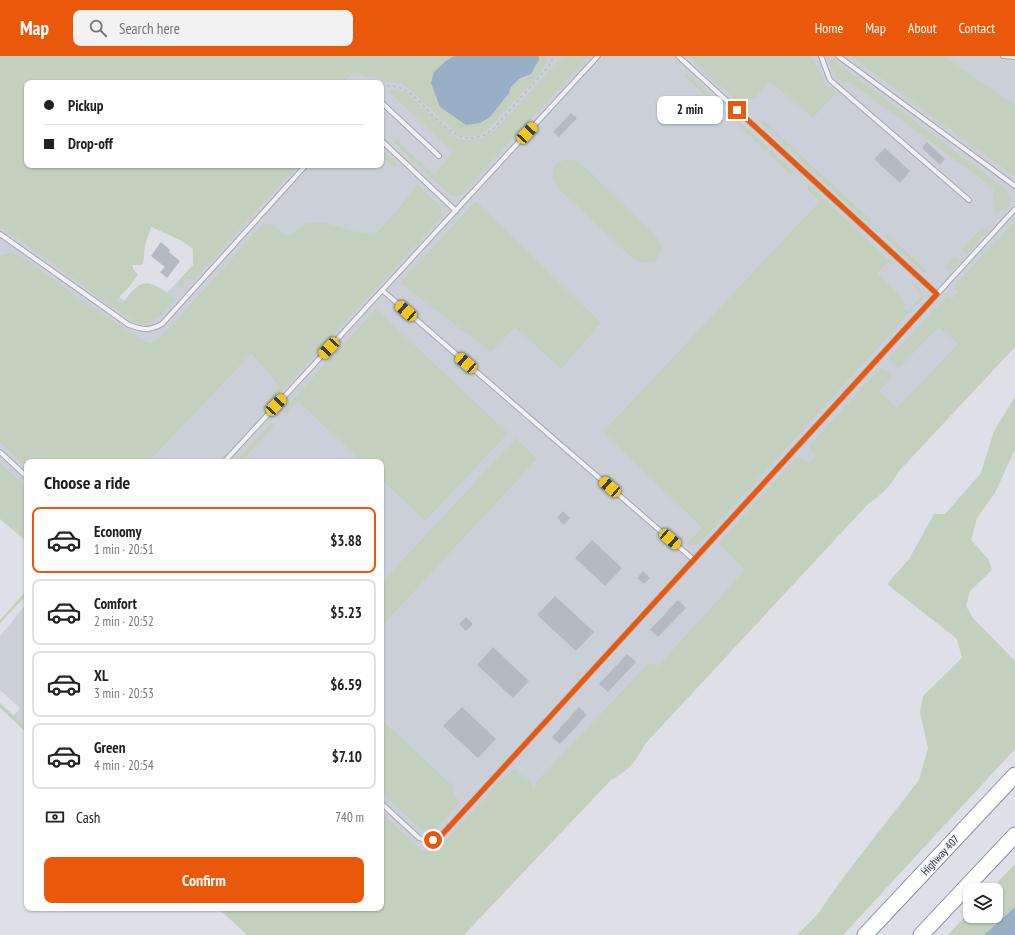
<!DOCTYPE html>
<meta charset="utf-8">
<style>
:root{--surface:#fff;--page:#f2f2f2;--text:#202124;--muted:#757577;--line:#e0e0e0;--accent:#ea580c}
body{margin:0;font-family:"PT Sans Narrow",sans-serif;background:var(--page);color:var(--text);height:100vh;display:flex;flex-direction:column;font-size:15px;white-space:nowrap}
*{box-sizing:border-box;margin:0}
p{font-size:13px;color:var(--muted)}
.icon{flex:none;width:22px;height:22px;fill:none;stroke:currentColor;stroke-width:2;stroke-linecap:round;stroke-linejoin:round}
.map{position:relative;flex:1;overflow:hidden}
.side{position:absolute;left:24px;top:403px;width:360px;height:452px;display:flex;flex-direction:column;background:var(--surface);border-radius:8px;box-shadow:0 1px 3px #0004}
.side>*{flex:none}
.guide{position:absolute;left:24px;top:24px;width:360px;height:88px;border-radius:8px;box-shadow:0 1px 3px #0004;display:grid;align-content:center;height:88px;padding:0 20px;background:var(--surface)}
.fabs{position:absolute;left:963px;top:827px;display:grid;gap:8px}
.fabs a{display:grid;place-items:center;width:40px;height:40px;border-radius:8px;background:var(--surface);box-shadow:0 1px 3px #0004;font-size:20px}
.end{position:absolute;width:18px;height:18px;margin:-9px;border:5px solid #ea580c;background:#fff;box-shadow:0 0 0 2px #fff}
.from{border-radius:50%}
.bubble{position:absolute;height:28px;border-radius:8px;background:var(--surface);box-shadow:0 1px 3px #0004;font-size:13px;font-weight:700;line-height:28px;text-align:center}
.car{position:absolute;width:12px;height:24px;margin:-12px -6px;border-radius:5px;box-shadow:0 0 3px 1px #0007;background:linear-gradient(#f5c518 24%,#345 0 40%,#f5c518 0 76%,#345 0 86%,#f5c518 0)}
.guide b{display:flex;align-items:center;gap:14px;height:38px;font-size:15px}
.guide b+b{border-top:1px solid var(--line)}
.guide i{width:10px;height:10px;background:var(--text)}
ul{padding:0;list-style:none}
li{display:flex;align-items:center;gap:12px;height:66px;margin:0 8px 6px;padding:0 12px;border:2px solid var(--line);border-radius:8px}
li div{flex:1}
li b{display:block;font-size:15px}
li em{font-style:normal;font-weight:700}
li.selected{border-color:var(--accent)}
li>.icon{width:36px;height:36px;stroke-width:1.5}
h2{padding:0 20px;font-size:18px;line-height:48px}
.pay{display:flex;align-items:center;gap:10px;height:44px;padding:0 20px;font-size:15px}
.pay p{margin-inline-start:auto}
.cta{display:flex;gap:8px;margin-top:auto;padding:8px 20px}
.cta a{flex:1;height:46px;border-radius:8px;background:var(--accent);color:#fff;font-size:16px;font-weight:700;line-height:46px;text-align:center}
header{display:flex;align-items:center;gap:24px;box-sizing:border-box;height:56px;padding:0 20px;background:var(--accent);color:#fff}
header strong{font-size:19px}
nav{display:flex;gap:22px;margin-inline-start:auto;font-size:14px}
.search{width:280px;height:36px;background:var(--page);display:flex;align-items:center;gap:10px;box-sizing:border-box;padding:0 14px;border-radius:8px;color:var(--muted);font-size:15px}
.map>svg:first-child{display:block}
.built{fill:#cbd0d8}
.green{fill:#c3d0be}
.water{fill:#98afc6}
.building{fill:#b4bac3}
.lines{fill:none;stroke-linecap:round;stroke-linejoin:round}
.lane-casing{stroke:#a3a8b1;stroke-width:6}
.highway-casing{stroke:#858e9d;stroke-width:17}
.path{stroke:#bbbfc5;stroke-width:1.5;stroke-dasharray:3 3;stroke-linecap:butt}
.lane{stroke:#eff1f5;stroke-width:4}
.highway{stroke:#fff;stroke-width:15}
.route{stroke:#ea580c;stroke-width:5}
.labels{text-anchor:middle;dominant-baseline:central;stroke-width:3;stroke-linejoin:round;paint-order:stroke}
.street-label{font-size:11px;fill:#272f3d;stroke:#ecf0f4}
</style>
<header>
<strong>Map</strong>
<div class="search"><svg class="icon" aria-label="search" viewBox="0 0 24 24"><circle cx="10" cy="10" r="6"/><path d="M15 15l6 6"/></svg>Search here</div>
<nav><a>Home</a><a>Map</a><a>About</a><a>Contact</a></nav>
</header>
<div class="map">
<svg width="1015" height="879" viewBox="0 0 1015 879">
<rect width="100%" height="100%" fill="#dde1e7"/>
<path class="built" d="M420 0H1015V229L409 879 381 852V406H27V476L0 450V161L146 259 287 109H381V27H343L361 8Z
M27 547V672L13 660 20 652 0 634V580Z"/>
<path class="green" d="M0 0H454L446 5 509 37C514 22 521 26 530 18 534 15 537 9 539 4V0H546V7L539 19 488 73 478 80 467 81 456 77 409 33 400 27 372 22 354 16 343 27H27V109H298L193 225 187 222 183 226 184 233 177 230 182 221 193 209V193L180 184 151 171 145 189 143 209H133V213L138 218C133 229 123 235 117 245L123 248C128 239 139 224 151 228 158 230 166 236 173 240L175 244C165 254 155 271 139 267 133 265 127 261 122 258L0 170Z
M565 0H589L462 138 457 141 450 139 393 86 396 83 434 119 453 96 388 35 396 34 406 36 455 81 467 84 482 82 495 74 552 11Z
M689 0H811L825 27 836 37 813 62 772 27H768C758 38 754 48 737 46Z
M850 0H944L1015 49V121Z
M832 3 1007 134 1011 141V147L1005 155 1002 153 997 157 995 156 993 132 847 24 844 28 836 21 829 7Z
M687 18 710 39 708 42 685 21Z
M714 43 768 92 766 95 712 45Z
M763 63 780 80 778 82 760 66Z
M783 83 871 164 868 167 781 86Z
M381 93 397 108 394 111 381 99Z
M772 95 793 115 790 118 769 98Z
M563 104H574L582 108 656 180 662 191 659 200 654 206 643 207 632 202 558 132 553 121 554 110Z
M418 129 441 151V162L264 354 261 351 279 331 268 315 251 298 148 406H27V412L0 386V200L10 197 21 200 79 242 144 285 151 287 162 280 264 167 268 169 272 168 287 180 308 167H327L353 175 366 177 377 176 385 168Z
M809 129 890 205 877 217 902 242 905 247 904 252 908 255 921 241 920 237 914 230 916 229 920 233 923 242 701 486C696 489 693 490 687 487L702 472 603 376 819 146 807 132Z
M476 145 601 267 561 313 515 271 491 296 400 227Z
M1015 164V291L899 415C891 429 882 439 869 447L645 688C635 707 630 713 611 724L464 879H247L218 852H381V756L421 794C429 796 433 794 440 790L508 717 515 713 532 728 533 732 535 731 536 726 647 609 652 607 658 610 745 514 720 489 723 482 796 402 802 403 808 407 816 401 809 390 880 312 886 313 892 321 879 335 897 352 958 288 939 271 899 312 889 302 946 241 949 240 953 242 958 236 955 232V229Z
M982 171 987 176 967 198 962 193Z
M887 178 927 215 924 217 885 181Z
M955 200 960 205 950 216 945 212Z
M376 253 508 377 425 465 381 423V406H362L298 345 286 357 282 355Z
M1015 341V393L995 437 977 462 971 484 989 504 992 514 970 535 966 550 973 562 1015 605V693L843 879H797L818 858 842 823 919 724 928 692 920 657 923 640 962 602 957 583 887 528 909 503 934 458H945L981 417 994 375Z
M271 367 274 370 241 406H235Z
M516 382 537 403 381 571V527Z
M0 407 27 432V486L0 463Z
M27 534V539L0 567V564Z
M0 647 27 672V677L0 652Z
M381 663 452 729 454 739 460 746 433 775 428 776 422 774 381 737Z
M1015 808V851L984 879H948L970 855V860H996V834H990Z"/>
<path class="water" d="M454 0H539V4L531 18 519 23 511 31 509 37 490 61 480 67 466 69 440 51 431 27 434 16 446 5Z
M1015 851V879H984Z"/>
<path class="building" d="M571 57 577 62 559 81 553 76Z
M927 86 945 103 940 109 922 92Z
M885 92 910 115 900 127 874 103Z
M161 186 170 194 169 196 180 205 167 222 160 216 165 211 151 200Z
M563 455 570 462 564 469 557 462Z
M592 484 622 512 605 530 575 502Z
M643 515 650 522 644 528 637 522Z
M555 540 594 576 576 595 537 559Z
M678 544 686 552 658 581 650 574Z
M466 561 473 568 466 575 459 568Z
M493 591 529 625 513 642 477 609Z
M627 598 636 606 608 636 599 628Z
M462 651 496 683 478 702 443 670Z
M579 651 587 659 560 688 552 681Z"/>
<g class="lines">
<g class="lane-casing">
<path id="lane" d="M678 0 937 238
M821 0 830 24 969 144
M838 0 1015 130
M1003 0 1015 1
M381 46 439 100
M381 84 456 155
M0 178 129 269C143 274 149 275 162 268L306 109
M382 234 694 504
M0 396 27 421
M224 406 598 0
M381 747 419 782C426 785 431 785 439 782L1015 153"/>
</g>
<g class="highway-casing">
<path id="highway" d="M865 879 1015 719
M921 879 1015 779"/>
</g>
<path class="path" d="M381 29C390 30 400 30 408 36 429 50 452 92 481 80 485 79 489 76 492 74L549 10 554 0"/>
<use href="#lane" class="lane"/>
<use href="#highway" class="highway"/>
</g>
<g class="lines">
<path class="route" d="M433 784 439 782 937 238 737 54"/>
</g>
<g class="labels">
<g class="street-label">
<text transform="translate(940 799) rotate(-47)">Highway 407</text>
</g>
</g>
</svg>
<div class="fabs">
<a><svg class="icon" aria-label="layers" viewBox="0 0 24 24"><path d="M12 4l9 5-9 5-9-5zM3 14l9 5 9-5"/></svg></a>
</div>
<i class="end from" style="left:433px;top:784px"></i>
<i class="end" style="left:737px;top:54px"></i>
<div class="bubble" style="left:657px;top:40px;width:66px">2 min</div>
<i class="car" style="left:527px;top:77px;rotate:43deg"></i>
<i class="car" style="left:406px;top:255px;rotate:311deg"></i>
<i class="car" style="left:329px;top:292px;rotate:223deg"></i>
<i class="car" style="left:466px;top:307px;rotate:311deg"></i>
<i class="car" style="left:276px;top:349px;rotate:43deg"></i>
<i class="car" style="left:610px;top:431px;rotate:311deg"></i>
<i class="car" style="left:670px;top:483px;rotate:131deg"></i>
<div class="guide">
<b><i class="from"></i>Pickup</b>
<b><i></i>Drop-off</b>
</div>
<section class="side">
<h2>Choose a ride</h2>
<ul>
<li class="selected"><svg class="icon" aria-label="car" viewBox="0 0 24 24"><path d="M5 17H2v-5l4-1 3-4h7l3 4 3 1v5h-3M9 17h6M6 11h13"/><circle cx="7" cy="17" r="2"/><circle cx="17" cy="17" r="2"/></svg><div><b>Economy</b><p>1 min · 20:51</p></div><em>$3.88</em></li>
<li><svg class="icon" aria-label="car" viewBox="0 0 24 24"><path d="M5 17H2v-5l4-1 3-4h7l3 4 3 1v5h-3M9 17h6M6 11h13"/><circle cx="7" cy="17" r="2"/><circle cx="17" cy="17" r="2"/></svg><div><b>Comfort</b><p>2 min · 20:52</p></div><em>$5.23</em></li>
<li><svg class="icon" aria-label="car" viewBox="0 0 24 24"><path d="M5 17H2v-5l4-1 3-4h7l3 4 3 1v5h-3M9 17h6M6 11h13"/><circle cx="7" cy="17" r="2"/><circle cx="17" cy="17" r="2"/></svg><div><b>XL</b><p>3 min · 20:53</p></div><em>$6.59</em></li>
<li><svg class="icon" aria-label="car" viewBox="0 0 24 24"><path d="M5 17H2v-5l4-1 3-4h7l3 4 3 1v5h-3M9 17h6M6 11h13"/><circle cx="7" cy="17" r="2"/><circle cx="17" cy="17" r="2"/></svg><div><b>Green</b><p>4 min · 20:54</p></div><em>$7.10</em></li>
</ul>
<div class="pay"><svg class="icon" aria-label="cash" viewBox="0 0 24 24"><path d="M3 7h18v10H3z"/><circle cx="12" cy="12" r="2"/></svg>Cash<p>740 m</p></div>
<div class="cta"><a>Confirm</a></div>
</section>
</div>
